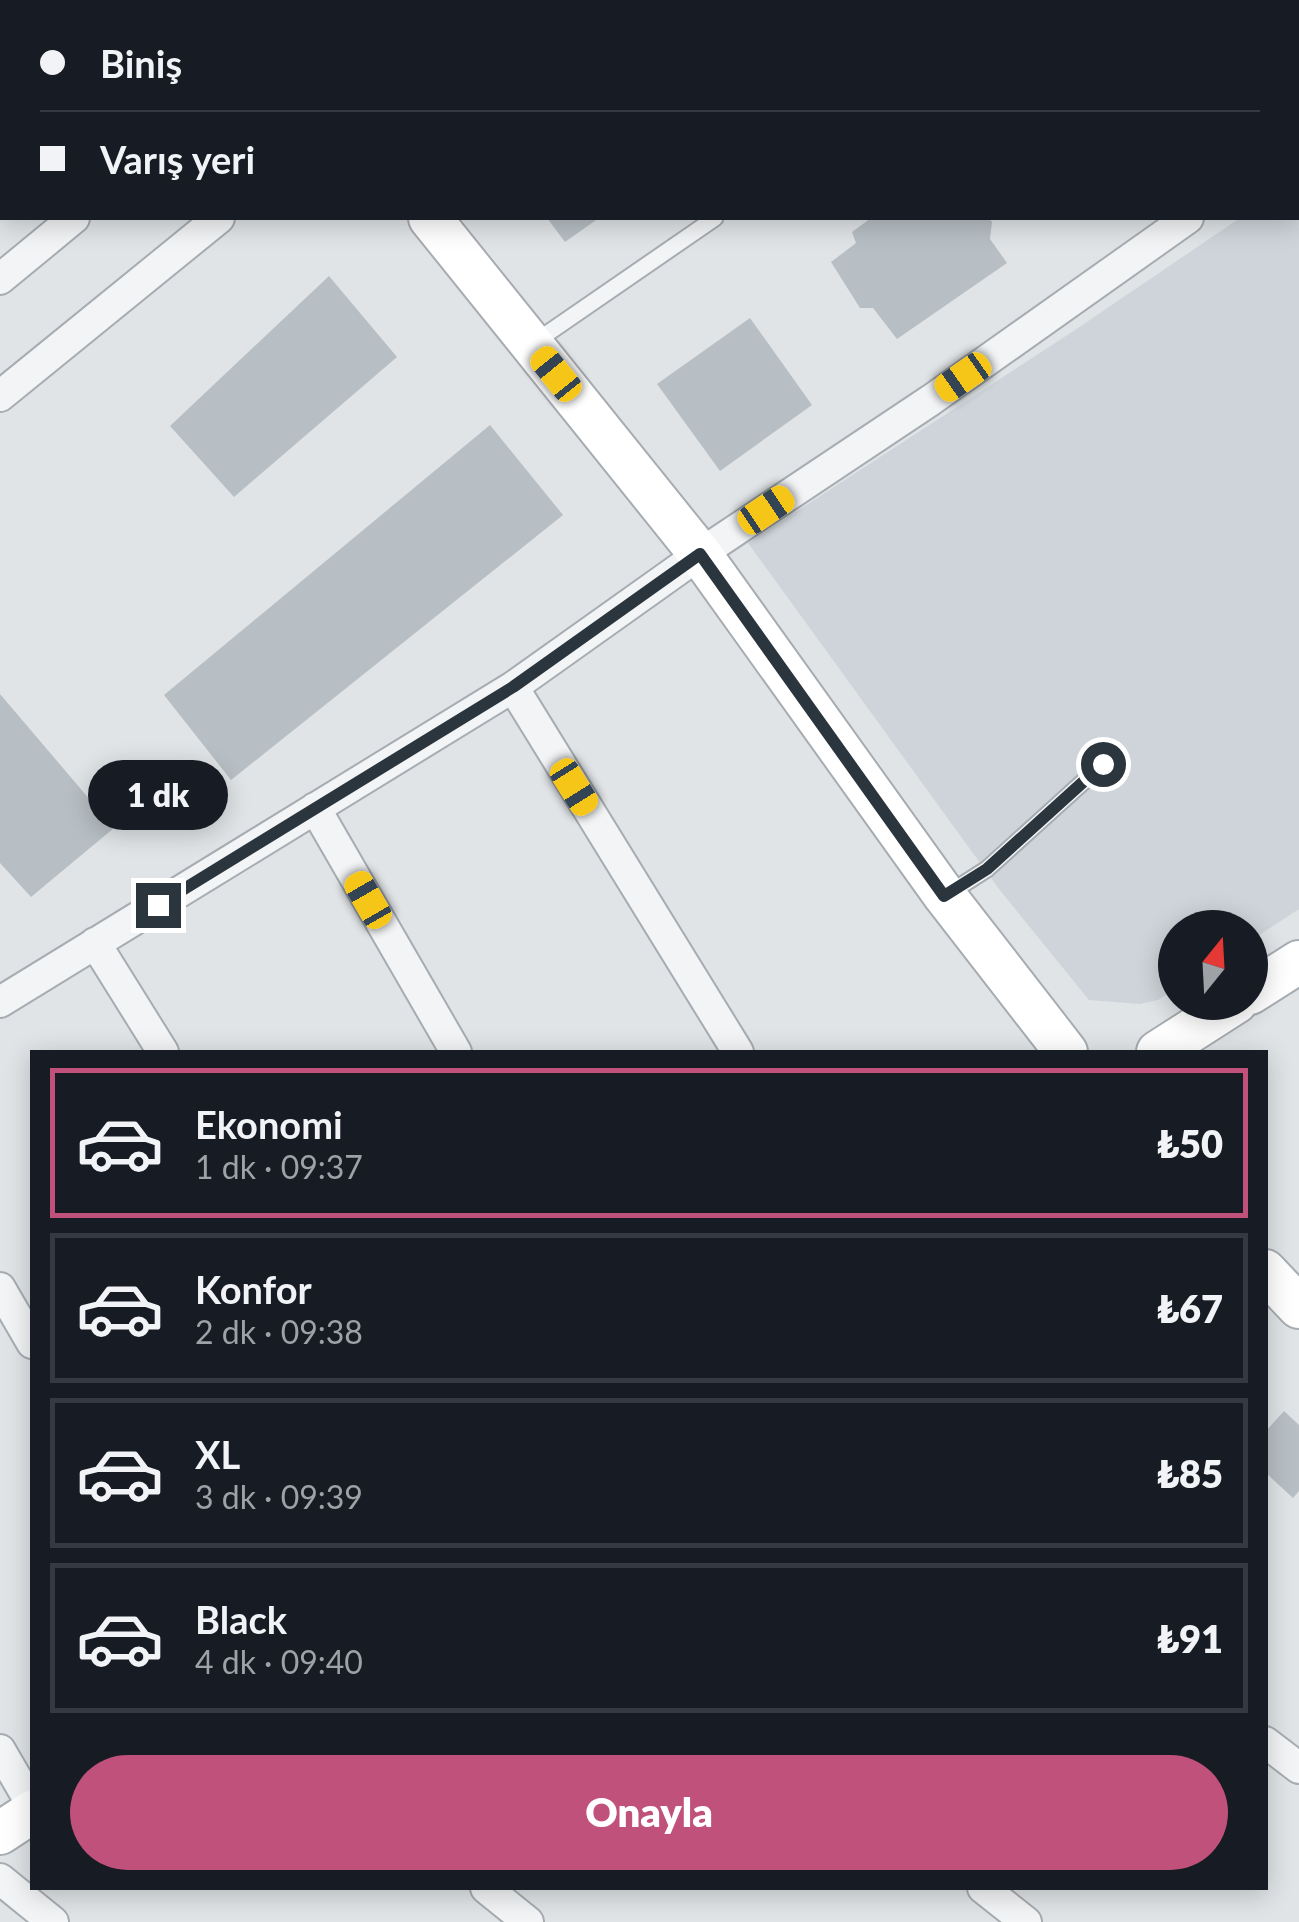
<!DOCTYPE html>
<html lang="tr">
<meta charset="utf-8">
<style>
:root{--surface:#171b24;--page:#20242c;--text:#f1f3f6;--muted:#9ea1a6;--line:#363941;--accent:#c0517b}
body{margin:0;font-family:Lato,sans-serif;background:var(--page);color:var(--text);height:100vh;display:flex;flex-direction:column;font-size:38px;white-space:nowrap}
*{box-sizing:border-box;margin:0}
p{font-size:32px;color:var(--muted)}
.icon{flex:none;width:55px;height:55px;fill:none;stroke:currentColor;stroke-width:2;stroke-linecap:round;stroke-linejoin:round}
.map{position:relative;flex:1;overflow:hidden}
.drawer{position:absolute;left:30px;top:1050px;width:1238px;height:840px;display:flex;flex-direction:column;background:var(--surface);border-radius:0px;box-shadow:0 5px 25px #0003}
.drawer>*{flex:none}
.top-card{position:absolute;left:0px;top:0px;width:1300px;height:220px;box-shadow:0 5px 25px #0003;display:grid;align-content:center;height:220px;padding:0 40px;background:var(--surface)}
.needle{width:65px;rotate:18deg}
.tools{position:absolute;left:1158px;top:910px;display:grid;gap:20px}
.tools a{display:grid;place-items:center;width:110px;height:110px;border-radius:50%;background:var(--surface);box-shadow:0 5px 25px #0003;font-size:50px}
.end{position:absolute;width:45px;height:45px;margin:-22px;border:12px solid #2a353d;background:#fff;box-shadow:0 0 0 5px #fff}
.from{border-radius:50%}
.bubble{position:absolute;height:70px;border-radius:35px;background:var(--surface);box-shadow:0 5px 25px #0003;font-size:32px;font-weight:800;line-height:70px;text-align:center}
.car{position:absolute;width:30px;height:60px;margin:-30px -15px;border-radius:12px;box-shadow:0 0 8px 2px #0007;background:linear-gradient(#f5c518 24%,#345 0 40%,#f5c518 0 76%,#345 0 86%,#f5c518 0)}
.top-card b{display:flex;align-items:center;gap:35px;height:95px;font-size:38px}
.top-card b+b{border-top:2px solid var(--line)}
.top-card i{width:25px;height:25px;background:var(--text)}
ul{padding:18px 0 0;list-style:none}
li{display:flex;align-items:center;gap:30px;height:150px;margin:0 20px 15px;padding:0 20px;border:5px solid var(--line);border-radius:0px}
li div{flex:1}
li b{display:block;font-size:38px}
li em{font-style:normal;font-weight:800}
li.current{border-color:var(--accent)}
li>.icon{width:90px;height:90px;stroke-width:1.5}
.button{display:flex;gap:20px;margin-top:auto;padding:20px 40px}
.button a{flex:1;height:115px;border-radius:60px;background:var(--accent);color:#fff;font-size:40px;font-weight:800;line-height:115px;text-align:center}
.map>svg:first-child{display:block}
.built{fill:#ced4d9}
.building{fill:#b7bfc4}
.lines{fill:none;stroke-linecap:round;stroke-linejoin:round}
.lane-casing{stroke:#a6acb1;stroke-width:19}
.street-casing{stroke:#a6acb1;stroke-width:34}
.secondary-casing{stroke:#a6acb1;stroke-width:46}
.lane{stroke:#f2f4f6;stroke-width:15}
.street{stroke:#f2f4f6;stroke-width:30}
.secondary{stroke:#fff;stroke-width:42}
.route{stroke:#2a353d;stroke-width:12}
</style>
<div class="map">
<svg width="1299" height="1922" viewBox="0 0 1299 1922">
<rect width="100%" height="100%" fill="#e0e4e7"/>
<path class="built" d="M1299 177V909L1250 941V928H1175V989L1158 1000 1140 1004 1089 1000 999 889 748 543 1075 330 1240 218H1298Z"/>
<path class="building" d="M547 218H599L565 242Z
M871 218H989L992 222 990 239 1007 263 897 339 873 308H860L831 262 856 243 852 232Z
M329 276 397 357 234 497 170 426Z
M750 318 812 405 720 471 657 384Z
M490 425 563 515 231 780 164 695Z
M0 694 114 828 31 897 0 863Z
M1284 1411 1299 1425V1491L1293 1498 1265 1472V1432Z"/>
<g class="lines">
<g class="lane-casing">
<path id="lane" d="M1237 0 1239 2
M1025 2 1029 0
M535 342 715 218
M948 894 987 869 1103 764"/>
</g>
<g class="street-casing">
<path id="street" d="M336 2 339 0
M537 2 540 0
M1298 140 1299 139
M0 279 74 218
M0 396 219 218
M513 687 738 1052
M315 808 456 1052
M95 943 163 1052
M0 1002 513 687 700 554 931 400 1188 218
M0 1288 32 1343
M1265 1742 1299 1768
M0 1750 32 1805
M0 1879 53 1922
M486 1888 528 1922
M983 1888 1026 1922"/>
</g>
<g class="secondary-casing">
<path id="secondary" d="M258 0 260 2
M430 218 700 554 945 896 1066 1052
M1250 993 1299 962
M1158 1052 1236 1002
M1265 1271 1299 1307
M0 1833 32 1812"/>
</g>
<use href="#lane" class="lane"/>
<use href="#street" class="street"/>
<use href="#secondary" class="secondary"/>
</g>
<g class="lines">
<path class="route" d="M158 905 513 687 700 554 944 896 987 869 1103 764"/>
</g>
</svg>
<div class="tools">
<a><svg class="needle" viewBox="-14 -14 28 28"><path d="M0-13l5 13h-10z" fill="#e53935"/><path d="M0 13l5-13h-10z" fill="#9ea1a6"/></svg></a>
</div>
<i class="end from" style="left:1103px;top:764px"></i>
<i class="end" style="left:158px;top:905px"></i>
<div class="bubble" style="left:88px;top:760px;width:140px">1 dk</div>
<i class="car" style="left:556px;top:374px;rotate:321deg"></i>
<i class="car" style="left:963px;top:377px;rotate:235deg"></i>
<i class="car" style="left:766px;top:510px;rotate:56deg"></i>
<i class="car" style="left:574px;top:787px;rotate:148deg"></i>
<i class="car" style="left:368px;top:900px;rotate:330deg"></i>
<div class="top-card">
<b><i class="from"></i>Biniş</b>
<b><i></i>Varış yeri</b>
</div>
<section class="drawer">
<ul>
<li class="current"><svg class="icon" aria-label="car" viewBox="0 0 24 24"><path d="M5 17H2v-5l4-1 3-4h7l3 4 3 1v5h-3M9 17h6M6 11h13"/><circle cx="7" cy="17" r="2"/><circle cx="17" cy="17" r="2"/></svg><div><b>Ekonomi</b><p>1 dk · 09:37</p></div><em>₺50</em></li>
<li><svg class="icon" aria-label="car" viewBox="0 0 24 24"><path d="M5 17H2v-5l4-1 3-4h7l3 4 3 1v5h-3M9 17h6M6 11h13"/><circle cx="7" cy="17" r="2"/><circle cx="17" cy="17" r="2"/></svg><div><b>Konfor</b><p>2 dk · 09:38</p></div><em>₺67</em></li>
<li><svg class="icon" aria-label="car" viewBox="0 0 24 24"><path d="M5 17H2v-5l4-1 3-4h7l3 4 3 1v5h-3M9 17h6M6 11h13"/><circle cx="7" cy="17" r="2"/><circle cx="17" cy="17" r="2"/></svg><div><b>XL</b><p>3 dk · 09:39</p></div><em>₺85</em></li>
<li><svg class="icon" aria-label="car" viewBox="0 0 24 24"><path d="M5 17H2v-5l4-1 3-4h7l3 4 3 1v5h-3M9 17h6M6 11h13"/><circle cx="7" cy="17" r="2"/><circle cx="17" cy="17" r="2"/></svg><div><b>Black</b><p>4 dk · 09:40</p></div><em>₺91</em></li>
</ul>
<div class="button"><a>Onayla</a></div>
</section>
</div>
